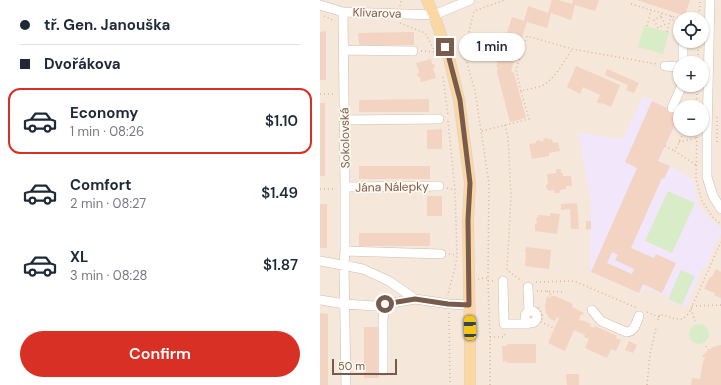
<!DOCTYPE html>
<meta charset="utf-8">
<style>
:root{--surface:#fff;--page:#f2f2f3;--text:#1f2937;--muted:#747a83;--line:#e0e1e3;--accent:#d93025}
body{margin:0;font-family:"DM Sans",sans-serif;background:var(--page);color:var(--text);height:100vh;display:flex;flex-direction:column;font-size:15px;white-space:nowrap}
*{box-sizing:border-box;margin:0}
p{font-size:13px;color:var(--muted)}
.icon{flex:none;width:22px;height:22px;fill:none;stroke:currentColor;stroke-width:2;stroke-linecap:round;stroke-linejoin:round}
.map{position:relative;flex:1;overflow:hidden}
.side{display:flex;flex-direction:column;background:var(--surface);width:320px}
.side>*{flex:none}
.guide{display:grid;align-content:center;height:88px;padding:0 20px;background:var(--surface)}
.controls{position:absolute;left:353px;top:12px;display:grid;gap:8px}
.controls a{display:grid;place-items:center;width:36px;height:36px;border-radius:50%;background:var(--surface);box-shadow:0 1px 3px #0004;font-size:20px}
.scale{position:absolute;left:12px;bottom:10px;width:65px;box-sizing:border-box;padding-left:4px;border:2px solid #795b4c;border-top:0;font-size:11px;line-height:14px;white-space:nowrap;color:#795b4c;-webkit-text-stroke:3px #fff9f1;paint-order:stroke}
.end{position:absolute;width:18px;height:18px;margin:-9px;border:5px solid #795b4c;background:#fff;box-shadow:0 0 0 2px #fff}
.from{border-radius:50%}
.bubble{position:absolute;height:28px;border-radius:14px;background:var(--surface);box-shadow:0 1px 3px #0004;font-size:13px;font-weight:600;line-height:28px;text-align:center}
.car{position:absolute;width:12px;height:24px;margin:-12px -6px;border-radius:5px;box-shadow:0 0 3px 1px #0007;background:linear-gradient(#f5c518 24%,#345 0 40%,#f5c518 0 76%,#345 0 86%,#f5c518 0)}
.guide b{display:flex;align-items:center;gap:14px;height:38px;font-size:15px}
.guide b+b{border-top:1px solid var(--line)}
.guide i{width:10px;height:10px;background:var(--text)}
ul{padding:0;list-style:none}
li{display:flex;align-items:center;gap:12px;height:66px;margin:0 8px 6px;padding:0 12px;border:2px solid transparent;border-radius:12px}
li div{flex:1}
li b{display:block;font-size:15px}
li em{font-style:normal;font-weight:600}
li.active{border-color:var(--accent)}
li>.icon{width:36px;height:36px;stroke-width:1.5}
.action{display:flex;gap:8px;margin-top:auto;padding:8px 20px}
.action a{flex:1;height:46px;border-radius:24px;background:var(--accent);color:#fff;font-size:16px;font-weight:600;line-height:46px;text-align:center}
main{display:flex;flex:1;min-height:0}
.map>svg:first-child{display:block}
.residential{fill:#f5e7d9;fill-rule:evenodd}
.education{fill:#f2e7fa}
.green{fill:#d8ecc8}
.building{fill:#f3d3c2;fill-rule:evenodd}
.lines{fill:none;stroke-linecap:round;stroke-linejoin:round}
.minor-casing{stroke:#d0bdaf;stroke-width:10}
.major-casing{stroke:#d9d1cd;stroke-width:12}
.path{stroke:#d8b6a4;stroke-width:1.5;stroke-dasharray:1 3;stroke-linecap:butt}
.minor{stroke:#fff;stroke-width:9}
.major{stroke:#fbd7a4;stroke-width:11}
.route{stroke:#795b4c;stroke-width:5}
.labels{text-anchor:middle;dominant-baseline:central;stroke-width:3.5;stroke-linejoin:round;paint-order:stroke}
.street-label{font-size:12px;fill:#795b4c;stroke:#fff9f1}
</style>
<main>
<section class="side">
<div class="guide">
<b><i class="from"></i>tř. Gen. Janouška</b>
<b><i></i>Dvořákova</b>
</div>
<ul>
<li class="active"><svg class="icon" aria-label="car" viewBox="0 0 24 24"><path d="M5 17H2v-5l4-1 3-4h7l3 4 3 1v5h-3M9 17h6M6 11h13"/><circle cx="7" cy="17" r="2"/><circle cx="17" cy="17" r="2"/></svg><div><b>Economy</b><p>1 min · 08:26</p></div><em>$1.10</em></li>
<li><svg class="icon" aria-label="car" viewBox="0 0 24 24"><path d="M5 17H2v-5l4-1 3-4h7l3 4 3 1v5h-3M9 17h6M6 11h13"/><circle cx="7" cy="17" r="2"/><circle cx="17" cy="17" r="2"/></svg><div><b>Comfort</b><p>2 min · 08:27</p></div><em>$1.49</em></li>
<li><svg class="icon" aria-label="car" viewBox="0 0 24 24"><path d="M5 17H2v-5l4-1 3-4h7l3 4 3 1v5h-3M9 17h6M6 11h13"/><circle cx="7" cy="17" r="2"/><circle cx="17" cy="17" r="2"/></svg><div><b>XL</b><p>3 min · 08:28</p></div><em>$1.87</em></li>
</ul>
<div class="action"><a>Confirm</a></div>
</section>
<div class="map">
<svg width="401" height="385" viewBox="0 0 401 385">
<rect width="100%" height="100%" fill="#fdf5eb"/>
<path class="residential" d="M0 0H401V385H0ZM360 19H382V41H360ZM360 63H382V85H360ZM360 107H382V129H360Z"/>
<path class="education" d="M323 96 360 113 340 161 358 170V171L374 180 378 204 386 214 401 229V233L385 268H383L366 307 346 299 347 296 324 287 320 294 270 272 271 201 258 133 303 139Z"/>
<path class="green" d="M324 26 349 32 343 54 318 47Z
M348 191 375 203 352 253 325 241Z
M361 270 375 276 362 305 348 299Z
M369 334a10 10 0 1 1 20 0a10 10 0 1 1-20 0Z"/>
<path class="building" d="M232 0H238L252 4 253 0H279L275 11 255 5 251 20 231 13 227 28 207 22 191 71 194 73 206 118 190 122 177 72 178 67H176L192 17 204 21 208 6 228 13Z
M317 0H370L365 16Z
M6 31V80H0V32Z
M94 32V45H39L38 33Z
M111 59 112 64H114L115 67 113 68 116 78 101 82 100 77H98L97 74 99 72 96 63Z
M256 66 300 85 291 107 282 103 281 104 277 102 280 95 263 87 260 94 247 87Z
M287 69 319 83 314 93 306 90 308 85 285 75Z
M109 99V112H39V100Z
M332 101 360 114 338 161 350 166 344 179 342 178 311 248 334 258 336 254 356 263 342 293 323 284 319 293 271 272 317 168 305 162ZM292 252 298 255 295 260 314 269 312 274 287 263Z
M0 103H5V176H0Z
M122 129V149H107V130Z
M228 138 229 140 232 139 233 143 238 142 240 151 229 153V156L212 159 209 144 216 143V141L220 140 221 142 224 141 223 139Z
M39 166H110V179H39Z
M236 169H241V173H243V176H251L252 186H246V189L240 190V193H234V190L229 191 226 187 227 184H228L227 174 236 173Z
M107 196H122V216H107Z
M257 203 259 229H251L250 209 241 210V204Z
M0 204H7V248H0Z
M230 213 240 214 237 234 215 231V224H217L216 218 218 217V215L230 216Z
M266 221H271V229L266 230Z
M39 233H110V246H39Z
M207 247 231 250 229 269 205 266 206 254 205 250Z
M396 269 401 272V298L394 295 395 293 384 289 390 277H392Z
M232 295V296H235L251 303 253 305 252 307 264 313 263 315 261 314 259 320 262 321V320L271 324 270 326 274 328 275 326 297 336 296 338 301 340 296 351 291 349 287 358 265 348 269 339 264 337 265 335 254 330 245 351 228 343 239 318 237 317 235 321 230 319 226 313 225 307 226 300 227 296 231 298V296Z
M0 313 8 314V385H0Z
M44 327H59V378H44Z
M309 341 317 345 313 353 305 350Z
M187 344H216V363H187V361L183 362 182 346H187Z
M401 345V385H371L372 378 380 379 383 362 385 358 382 356 388 350 393 347Z
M246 374H259V385H247Z"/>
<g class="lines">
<g class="minor-casing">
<path id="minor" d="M390 0 387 136V177L393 196 401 209
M0 5 23 12 114 15 150 0
M23 12 25 187V251L24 265 26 385
M363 41V63
M24 50 93 51
M345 66 360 67
M352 108 362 85
M24 120 119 119
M25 187 119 186
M25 251 121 254
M0 261 43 269 69 281 95 299
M183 281 184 324H207L208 323
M208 287 209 312
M0 300 25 304 55 306 95 299 129 304 149 305
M272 310 281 321 306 332C315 332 316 323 319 316
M205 317a6 6 0 1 1 12 0a6 6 0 1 1-12 0Z
M63 371V319L65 304"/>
</g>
<g class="major-casing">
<path id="major" d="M107 0 114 15 129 58 139 100 150 183 148 221 150 339V385"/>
</g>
<path class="path" d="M311 4 361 19
M80 6 81 0
M4 16 15 21
M341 16 334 20 338 28 345 24 341 16 342 13
M351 16 359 33
M379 19 380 0
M80 23 105 33 117 55
M327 26 331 10
M347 32 351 16
M101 51 115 52
M378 63V41
M123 77 128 115
M201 91 196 70 207 36 252 49 337 64
M0 94H16
M377 107V85
M128 121 135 190 137 255C136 269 130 282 128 296
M185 125 188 137 191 196 187 270 202 281
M365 129 355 151 376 165
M377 129 376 179 382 201 394 219 401 224
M162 131 209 119 201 91C209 89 218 88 225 84 236 77 245 60 252 49
M359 142 377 138
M397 142V114
M345 146 355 151
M127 188 135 190
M0 189H15
M129 254 137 255
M158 279 168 278
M168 281H175
M216 282 254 281 317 308
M217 291 243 292
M227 291 231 295
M372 306 401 305
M371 309 375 321
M327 312 339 317
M129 313 130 385
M217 320 234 328
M338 320 340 314 355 319H363L369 313 401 242
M216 325C224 320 224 314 218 307
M170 337H184L185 333
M386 346 388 350
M170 385V337L168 281 169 183 155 91 144 53 154 11 185 0
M327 385 330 354 336 328"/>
<use href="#minor" class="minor"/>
<use href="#major" class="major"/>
</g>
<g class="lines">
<path class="route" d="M65 304 95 299 128 304 149 305 148 220 150 183 140 100 129 58 125 47"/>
</g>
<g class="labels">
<g class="street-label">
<text transform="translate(57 13) rotate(2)">Klivarova</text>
<text transform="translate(25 138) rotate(-91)">Sokolovská</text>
<text transform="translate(72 187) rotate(-1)">Jána Nálepky</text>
</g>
</g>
</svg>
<div class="controls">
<a><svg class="icon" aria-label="locate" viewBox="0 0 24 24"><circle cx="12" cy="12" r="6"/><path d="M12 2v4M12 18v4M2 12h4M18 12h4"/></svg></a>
<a>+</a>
<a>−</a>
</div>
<div class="scale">50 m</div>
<i class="end from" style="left:65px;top:304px"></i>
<i class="end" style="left:125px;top:47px"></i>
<div class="bubble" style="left:139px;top:33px;width:66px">1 min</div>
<i class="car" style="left:150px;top:328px;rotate:358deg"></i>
</div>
</main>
